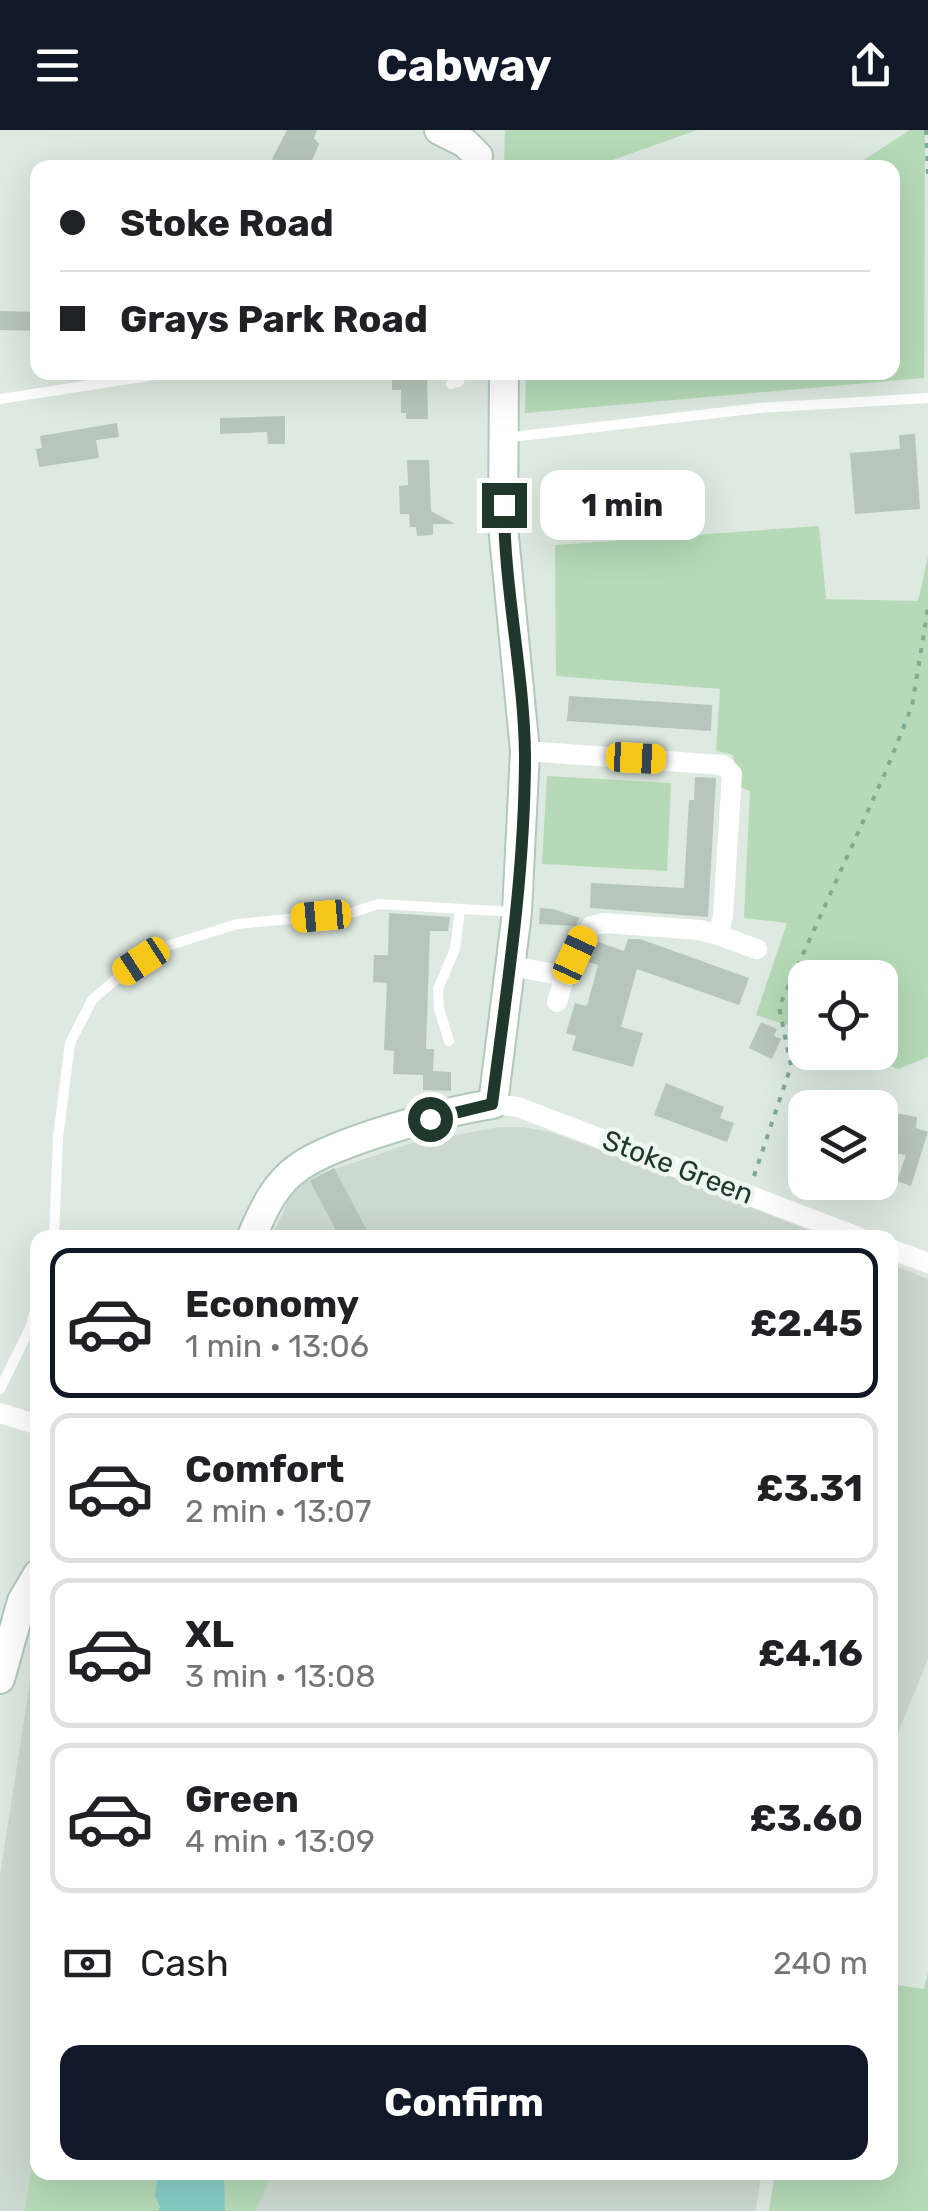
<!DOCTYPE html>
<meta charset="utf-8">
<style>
:root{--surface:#fff;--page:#f6f6f6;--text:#202124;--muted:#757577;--line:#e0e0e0;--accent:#111827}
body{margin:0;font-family:Rubik,sans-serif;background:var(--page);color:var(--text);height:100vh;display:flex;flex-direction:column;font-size:38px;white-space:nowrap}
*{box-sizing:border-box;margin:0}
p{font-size:32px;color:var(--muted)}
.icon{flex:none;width:55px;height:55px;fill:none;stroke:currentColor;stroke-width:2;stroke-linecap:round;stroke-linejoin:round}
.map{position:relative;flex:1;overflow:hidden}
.sheet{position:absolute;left:30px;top:1100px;width:868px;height:950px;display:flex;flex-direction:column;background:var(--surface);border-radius:20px;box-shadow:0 10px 40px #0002}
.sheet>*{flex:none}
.guide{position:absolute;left:30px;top:30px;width:870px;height:220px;border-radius:20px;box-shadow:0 10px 40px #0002;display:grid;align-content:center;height:220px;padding:0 30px;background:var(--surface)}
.fabs{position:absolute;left:788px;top:830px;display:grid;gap:20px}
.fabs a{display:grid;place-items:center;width:110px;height:110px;border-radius:20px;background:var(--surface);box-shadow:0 10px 40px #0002;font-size:50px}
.end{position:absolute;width:45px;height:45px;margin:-22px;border:12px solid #20382b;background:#fff;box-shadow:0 0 0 5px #fff}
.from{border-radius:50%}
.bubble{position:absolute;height:70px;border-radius:20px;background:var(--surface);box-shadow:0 10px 40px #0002;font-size:32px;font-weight:700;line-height:70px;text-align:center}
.car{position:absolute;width:30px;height:60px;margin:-30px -15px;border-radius:12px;box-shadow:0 0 8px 2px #0007;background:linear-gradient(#f5c518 24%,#345 0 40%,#f5c518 0 76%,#345 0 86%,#f5c518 0)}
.guide b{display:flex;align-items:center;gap:35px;height:95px;font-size:38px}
.guide b+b{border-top:2px solid var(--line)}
.guide i{width:25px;height:25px;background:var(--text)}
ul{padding:18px 0 0;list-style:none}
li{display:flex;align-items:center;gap:30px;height:150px;margin:0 20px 15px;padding:0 10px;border:5px solid var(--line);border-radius:20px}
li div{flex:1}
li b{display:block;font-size:38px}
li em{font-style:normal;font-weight:700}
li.current{border-color:var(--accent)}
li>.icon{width:90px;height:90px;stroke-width:1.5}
.pay{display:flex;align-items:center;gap:25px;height:110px;padding:0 30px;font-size:38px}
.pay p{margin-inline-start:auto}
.action{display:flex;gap:20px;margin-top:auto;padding:20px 30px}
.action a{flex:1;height:115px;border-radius:20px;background:var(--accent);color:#fff;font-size:40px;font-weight:700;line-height:115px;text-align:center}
header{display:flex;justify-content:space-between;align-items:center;height:130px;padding:0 30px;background:var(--accent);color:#fff;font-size:45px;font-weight:700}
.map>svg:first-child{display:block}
.built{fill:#ccd9d0}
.green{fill:#b6dab7}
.water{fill:#86cec7}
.building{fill:#b6c6bc}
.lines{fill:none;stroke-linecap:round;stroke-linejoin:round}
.secondary-casing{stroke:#b1c8ba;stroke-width:32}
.path{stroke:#7eac93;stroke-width:4;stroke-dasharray:5 8;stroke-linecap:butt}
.service{stroke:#fff;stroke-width:10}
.minor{stroke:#fff;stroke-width:20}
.secondary{stroke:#fff;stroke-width:28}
.route{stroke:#20382b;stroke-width:12}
.labels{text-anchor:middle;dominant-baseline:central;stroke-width:9;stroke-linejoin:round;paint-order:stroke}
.street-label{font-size:28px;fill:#20382b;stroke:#edf6f0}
</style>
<header><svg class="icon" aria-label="menu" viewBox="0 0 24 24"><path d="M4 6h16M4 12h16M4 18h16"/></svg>Cabway<svg class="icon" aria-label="share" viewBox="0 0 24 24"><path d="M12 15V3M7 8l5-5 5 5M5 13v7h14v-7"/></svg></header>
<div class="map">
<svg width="928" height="2081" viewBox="0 0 928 2081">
<rect width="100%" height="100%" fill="#dde9e1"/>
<path class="built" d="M499 997H523L550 1002 680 1049 825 1107 271 1108 290 1067 308 1048 412 1013Z
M890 1134 928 1149V1529L890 1622Z
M37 1507 38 2042 761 2043 756 2081H0V1745Z"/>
<path class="green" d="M505 0H697L593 37 504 38Z
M910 0H925L924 248 525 283 526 243 892 242V38L853 37Z
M819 396 826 469 918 471 928 427V927L898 939 860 923 880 922V848H805V901L756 885 787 793 744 788 750 661 740 657 733 625 716 621 720 559 556 546 555 415Z
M547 646 671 653 667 741 542 734Z
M928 1843V2081H769L775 2043 890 2042V1854L924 1859Z
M37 2001 38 2042 158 2043 155 2066 160 2077 158 2081H25Z
M224 2043H273L255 2081H225Z"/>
<path class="water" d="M158 2043H224L225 2081H158L160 2077 155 2066Z"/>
<path class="building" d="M287 0H317L314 8 319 14 309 38H281L272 29Z
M0 181 38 182V201L0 200Z
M392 246H427L428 289H406V283H401V260H392Z
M285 286V314H268L267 302 220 304V288Z
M117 293 119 307 96 310 99 328 39 337 36 319 42 318 40 306Z
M915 304 920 379 855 384 850 323 900 319 899 305Z
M407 330H429L431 381 455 394H433V405L417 406 416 397H410L409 384H400L399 356 408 355Z
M569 566 712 575 711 601 567 591Z
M695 647 716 648 708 787 590 778 591 753 684 758 689 670H694Z
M540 778 553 779 580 788 575 796 539 794Z
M389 783 450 787 448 801H430L426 919H434L433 941 451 942V961L423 960V945L393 944 394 921 384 920 387 853 373 852 374 825H388Z
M628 809H640L749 848 739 875 637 839 621 897 643 903 633 937 572 920 576 906 566 903 575 873 587 876 598 835 588 832 598 812 624 821Z
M761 892 777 899 774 906 781 909 772 929 749 918Z
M666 953 724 977 720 988 734 993 727 1012 654 985Z
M880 980 917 987 916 998 928 1002 911 1056 897 1051 906 1025 880 1021Z
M334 1038 371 1108H340L310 1051Z"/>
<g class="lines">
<g class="secondary-casing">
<path id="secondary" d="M439 0 465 13 478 26
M251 1108C263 1081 274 1054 299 1037 336 1011 446 981 493 974L517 782 525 621 503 396 504 242
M0 1549 22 1471 38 1444"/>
</g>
<path class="path" d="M926 0 928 45
M754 1046 791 936 779 877 886 641 912 576 928 478"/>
<path class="service" d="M451 254 459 252 463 242
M0 269 174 242
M503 308 759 278 928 268
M449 911 439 879 438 859 455 819 460 780
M54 1108 58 1008 70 913 92 870 122 844 161 818 237 794 351 783 378 774 516 782
M0 1259 30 1198 38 1171"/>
<path class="minor" d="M718 805 757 819
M511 836 565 846 591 796 604 793 700 800 718 805 723 786 732 644 723 635 525 621
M557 872 565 846
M493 974 518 977 861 1108
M890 1119 928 1133
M0 1283 38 1295"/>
<use href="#secondary" class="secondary"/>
</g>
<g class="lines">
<path class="route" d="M430 989 492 974C507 858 525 743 525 625 524 542 504 459 504 375"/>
</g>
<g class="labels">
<g class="street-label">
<text transform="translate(678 1037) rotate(21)">Stoke Green</text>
</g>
</g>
</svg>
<div class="fabs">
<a><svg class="icon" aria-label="locate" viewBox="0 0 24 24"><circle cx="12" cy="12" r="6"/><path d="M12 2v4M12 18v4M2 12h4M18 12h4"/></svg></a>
<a><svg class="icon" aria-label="layers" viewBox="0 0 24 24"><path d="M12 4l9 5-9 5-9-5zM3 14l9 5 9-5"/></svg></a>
</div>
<i class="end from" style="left:430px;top:989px"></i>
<i class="end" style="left:504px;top:375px"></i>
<div class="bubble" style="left:540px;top:340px;width:165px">1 min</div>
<i class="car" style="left:636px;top:628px;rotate:93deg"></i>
<i class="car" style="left:321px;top:786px;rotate:265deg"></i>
<i class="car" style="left:575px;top:825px;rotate:25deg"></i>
<i class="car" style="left:141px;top:831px;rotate:237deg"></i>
<div class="guide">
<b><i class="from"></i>Stoke Road</b>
<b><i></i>Grays Park Road</b>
</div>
<section class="sheet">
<ul>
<li class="current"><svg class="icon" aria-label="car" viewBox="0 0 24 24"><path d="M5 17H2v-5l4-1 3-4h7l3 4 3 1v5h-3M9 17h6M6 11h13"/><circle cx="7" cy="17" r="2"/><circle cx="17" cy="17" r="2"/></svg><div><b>Economy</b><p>1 min · 13:06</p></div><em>£2.45</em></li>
<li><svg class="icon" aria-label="car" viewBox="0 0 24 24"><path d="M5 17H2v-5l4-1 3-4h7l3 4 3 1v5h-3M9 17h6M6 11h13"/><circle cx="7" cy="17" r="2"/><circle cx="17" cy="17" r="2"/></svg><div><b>Comfort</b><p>2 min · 13:07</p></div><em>£3.31</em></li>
<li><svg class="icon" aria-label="car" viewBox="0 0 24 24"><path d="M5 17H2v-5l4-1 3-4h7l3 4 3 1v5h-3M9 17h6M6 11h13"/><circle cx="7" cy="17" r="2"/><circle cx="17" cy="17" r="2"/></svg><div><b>XL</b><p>3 min · 13:08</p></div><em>£4.16</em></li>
<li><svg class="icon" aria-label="car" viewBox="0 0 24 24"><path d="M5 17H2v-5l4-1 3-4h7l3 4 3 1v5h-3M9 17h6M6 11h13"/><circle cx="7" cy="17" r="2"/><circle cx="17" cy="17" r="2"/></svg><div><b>Green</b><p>4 min · 13:09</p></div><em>£3.60</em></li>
</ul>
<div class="pay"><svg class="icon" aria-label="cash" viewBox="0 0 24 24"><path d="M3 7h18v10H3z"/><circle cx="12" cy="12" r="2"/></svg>Cash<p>240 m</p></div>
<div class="action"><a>Confirm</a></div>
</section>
</div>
